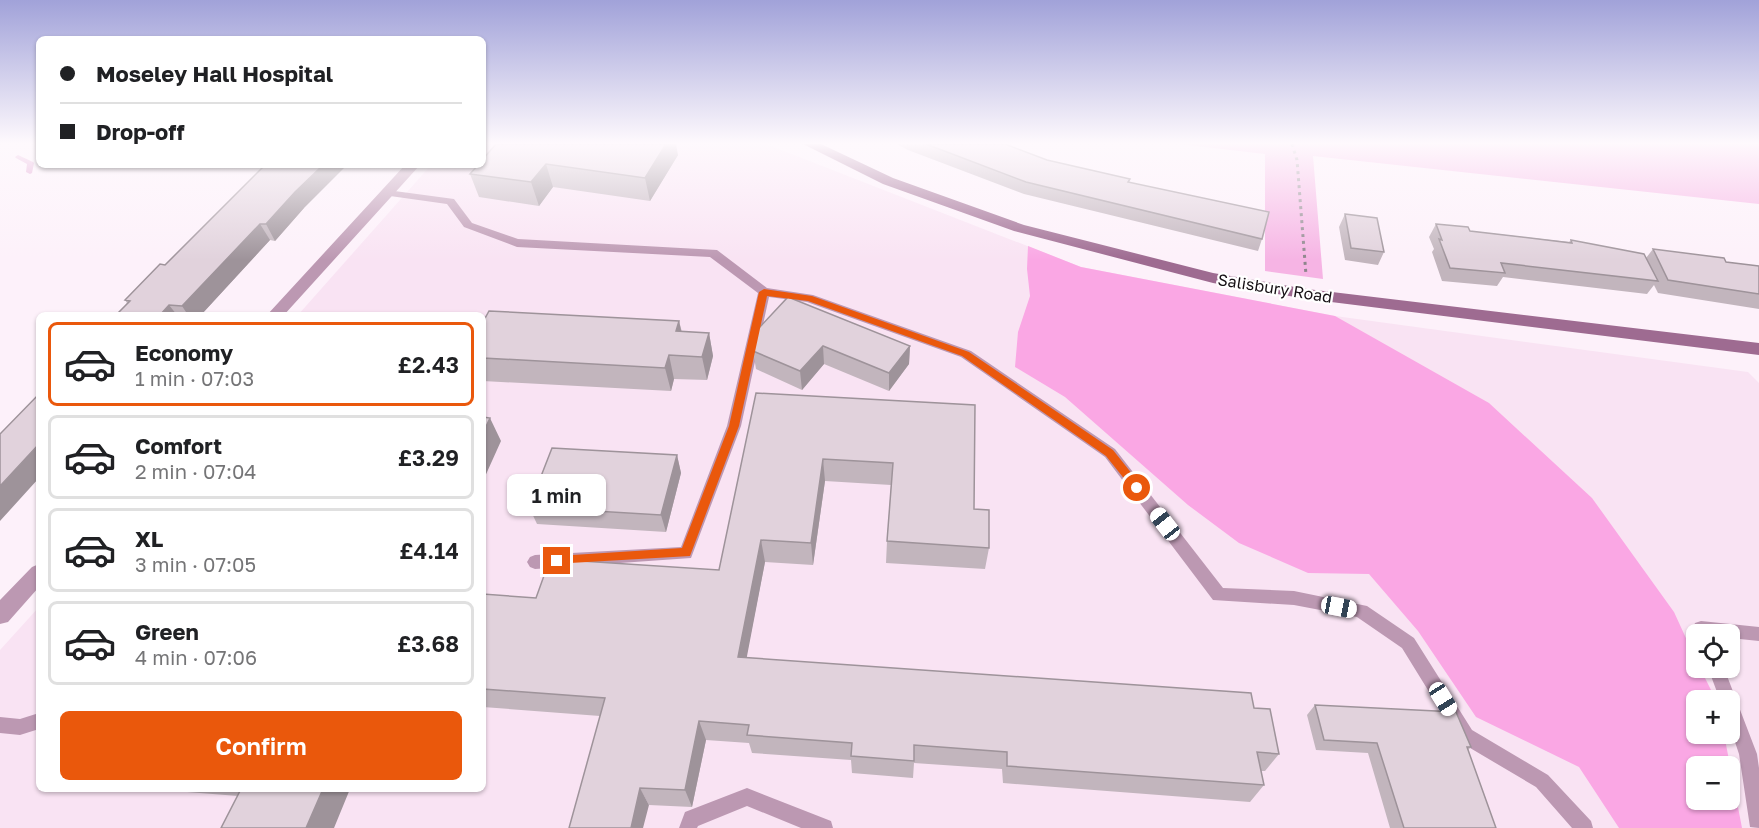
<!DOCTYPE html>
<meta charset="utf-8">
<style>
:root{--surface:#fff;--page:#f6f6f6;--text:#202124;--muted:#757577;--line:#e0e0e0;--accent:#ea580c}
body{margin:0;font-family:"Golos Text",sans-serif;background:var(--page);color:var(--text);height:100vh;display:flex;flex-direction:column;font-size:22px;white-space:nowrap}
*{box-sizing:border-box;margin:0}
p{font-size:20px;color:var(--muted)}
.icon{flex:none;width:33px;height:33px;fill:none;stroke:currentColor;stroke-width:2;stroke-linecap:round;stroke-linejoin:round}
.map{position:relative;flex:1;overflow:hidden}
.panel{position:absolute;left:36px;top:312px;width:450px;height:480px;display:flex;flex-direction:column;background:var(--surface);border-radius:9px;box-shadow:0 2px 4px #0004}
.panel>*{flex:none}
.hud{position:absolute;left:36px;top:36px;width:450px;height:132px;border-radius:9px;box-shadow:0 2px 4px #0004;display:grid;align-content:center;height:132px;padding:0 24px;background:var(--surface)}
.controls{position:absolute;left:1686px;top:624px;display:grid;gap:12px}
.controls a{display:grid;place-items:center;width:54px;height:54px;border-radius:9px;background:var(--surface);box-shadow:0 2px 4px #0004;font-size:30px}
.end{position:absolute;width:27px;height:27px;margin:-14px;border:8px solid #ea580c;background:#fff;box-shadow:0 0 0 3px #fff}
.from{border-radius:50%}
.bubble{position:absolute;height:42px;border-radius:9px;background:var(--surface);box-shadow:0 2px 4px #0004;font-size:20px;font-weight:600;line-height:42px;text-align:center}
.car{position:absolute;width:18px;height:36px;margin:-18px -9px;border-radius:8px;box-shadow:0 0 4px 2px #0007;background:linear-gradient(#fff 24%,#345 0 40%,#fff 0 76%,#345 0 86%,#fff 0)}
.hud b{display:flex;align-items:center;gap:21px;height:57px;font-size:22px}
.hud b+b{border-top:2px solid var(--line)}
.hud i{width:15px;height:15px;background:var(--text)}
ul{padding:10px 0 0;list-style:none}
li{display:flex;align-items:center;gap:18px;height:84px;margin:0 12px 9px;padding:0 12px;border:3px solid var(--line);border-radius:9px}
li div{flex:1}
li b{display:block;font-size:22px}
li em{font-style:normal;font-weight:600}
li.on{border-color:var(--accent)}
li>.icon{width:54px;height:54px;stroke-width:1.5}
.button{display:flex;gap:12px;margin-top:auto;padding:12px 24px}
.button a{flex:1;height:69px;border-radius:9px;background:var(--accent);color:#fff;font-size:24px;font-weight:600;line-height:69px;text-align:center}
.map>svg:first-child{display:block}
.built{fill:#f9e3f3;fill-rule:evenodd}
.green{fill:#f6b4e4}
.forest{fill:#faa7e4;fill-rule:evenodd}
.lines{fill:none;stroke-linecap:round;stroke-linejoin:round}
.stream{fill:#d786c2;fill-rule:evenodd}
.path{stroke:#8e858c;stroke-width:3;stroke-dasharray:3 4;stroke-linecap:butt}
.lane{fill:#bc98b2;fill-rule:evenodd}
.street{fill:#bc98b2;fill-rule:evenodd}
.secondary{fill:#9e6b91;fill-rule:evenodd}
.wall{fill:#c2b5bd}
.shaded-wall{fill:#9e939a}
.building{fill:#e1d2dc;stroke:#9e939a;stroke-width:1.5}
.route{fill:#ea580c}
.labels{text-anchor:middle;dominant-baseline:central;stroke-width:4.5;stroke-linejoin:round;paint-order:stroke}
.street-label{font-size:16px;fill:#151014;stroke:#fff}
</style>
<div class="map">
<svg width="1759" height="828" viewBox="0 0 1759 828">
<rect width="100%" height="100%" fill="#fdf1fa"/>
<path class="built" d="M483 144H766L1081 267 1335 316 1748 372 1759 383V828H0V650L39 607V789H483V315H298L431 165H483ZM1696 634H1730V668H1696ZM1696 700H1730V734H1696ZM1696 766H1730V800H1696Z"/>
<path class="green" d="M1179 144H1759V204L1313 156 1323 279 1265 271V154Z"/>
<path class="forest" d="M1028 246 1081 267 1335 316 1489 403 1592 498 1674 612 1696 660V668H1700L1716 700H1696V734H1724L1742 828H1619L1579 767 1476 717 1418 631 1369 574 1308 573 1239 543 1188 505 1065 397 1015 367 1018 332 1030 296 1027 269ZM1696 766H1730V800H1696Z"/>
<g class="lines">
<path class="stream" d="M18 155 33 162 34 163 32 173 30 174 26 172 27 164 16 158 15 157Z"/>
<path class="path" d="M1292 144 1297 160 1306 275"/>
<path class="lane" d="M387 190 454 199 472 223 518 239 717 250 767 288 813 295 971 351 1115 449 1223 588 1294 591 1367 606 1414 638 1472 730 1548 775 1591 821 1593 828H1572L1536 787 1460 742 1402 648 1357 617 1294 605 1213 600 1105 457 961 357 807 302 769 297 741 426 691 558 535 569 530 567 527 562 530 557 535 555 681 547 727 426 758 293 710 257 517 247 464 227 447 204 383 195 382 193Z
M1701 621 1759 627V641L1730 638V634H1696V637L1693 628 1695 623Z
M1708 668H1724L1757 754 1759 768V828L1750 827 1739 754 1730 727V700H1720Z
M39 713V729L20 735 0 733V717L20 719Z
M747 788 831 821 833 828H801L747 806 698 826 697 828H679L685 812Z"/>
<path class="street" d="M405 165H420L284 315H267Z
M39 564V587L8 622 0 624V600L32 567Z"/>
<path class="secondary" d="M803 144H821L893 178 1024 225 1213 273 1307 289 1759 343V355L1307 299 1213 283 1014 231 883 184Z"/>
</g>
<path class="wall" d="M897 144H1005L1047 160 1130 179 1129 182 1262 239 1258 251 1024 194 908 150Z
M678 155 650 201 553 187 539 206 479 197 470 174 478 165Z
M277 166 304 208 275 241 270 240 201 315H116L127 303 125 300Z
M1345 214 1384 252 1378 265 1345 260 1339 227Z
M1436 224 1470 231 1569 242 1571 240 1646 258 1653 249 1726 262 1759 266V309L1658 293 1654 285 1647 294 1503 277 1497 286 1442 281 1432 252 1434 249 1429 237Z
M679 321 682 332 709 333 713 356 707 380 674 379 671 391 483 381V322Z
M758 329 910 346 909 364 889 391 824 364 802 390 756 369 753 351Z
M756 393 975 405 974 509 989 548 985 569 886 563 887 541 891 485 825 481 813 565 765 562 746 658 1254 708 1279 754 1265 771H1261L1264 785 1250 802 1003 783 1002 769 914 763 913 778 852 773 851 760 752 753 749 743 706 740 692 807 649 805 600 716 483 707V594L536 598 719 570Z
M677 455 681 473 666 532 537 524 529 507Z
M1315 705 1471 747 1468 750 1496 828H1390L1368 753 1316 750 1307 715Z
M149 789H350L238 796Z"/>
<path class="shaded-wall" d="M666 144H676L678 155 650 201 645 178Z
M546 164 553 187 539 206 531 182Z
M323 165H347L304 208 275 241 266 224 295 192Z
M260 224 270 240 201 315H188L182 306Z
M169 305 177 315H160Z
M679 321 684 344 676 331Z
M709 333 713 356 707 380 702 357Z
M823 346 824 364 802 390 800 371Z
M910 346 909 364 889 391V373Z
M669 355 674 379 671 391 665 368Z
M490 418 501 441 483 481V433Z
M39 444V478L0 521V486Z
M677 455 681 473 666 532 661 515Z
M823 459 825 481 813 565 811 543Z
M761 540 765 562 743 677 738 657Z
M699 721 706 740 692 807 685 790Z
M640 788 649 805 643 828H631Z
M323 789H350L334 828H306Z"/>
<path class="building" d="M496 144H666L645 178 546 164 531 182 470 174 478 165H483V159Z
M926 144H1005L1047 160 1130 179 1128 182 1269 212 1262 239 1026 182Z
M265 165 277 166 278 165H323L295 192 266 224H260L182 306 169 305 160 315H116L130 301 125 300 160 264 165 265Z
M1345 214 1377 218 1384 252 1351 248Z
M1436 224 1468 227 1470 231 1572 243 1571 240 1644 254 1658 281 1501 263 1505 273 1450 268 1439 239 1442 240Z
M1653 249 1724 258 1726 262 1759 266V294L1668 280Z
M788 297 910 346 889 373 823 346 800 371 753 351 758 329Z
M489 311 679 321 676 331 709 333 702 357 669 355 665 368 483 358V322Z
M756 393 975 405 974 509 989 510V548L887 541 893 463 823 459 811 543 761 540 738 657 1251 693 1254 708 1270 709 1279 754 1257 752 1264 785 1007 766V752L914 745V761L851 756 852 743 747 735 749 725 699 721 685 790 640 788 631 828H569L605 698 483 689V594L536 598 550 559 719 570Z
M39 394V444L0 486V434Z
M483 417 490 418 483 433Z
M552 448 677 455 661 515 529 507Z
M1315 705 1456 712 1471 747H1467L1496 828H1404L1377 743 1324 740Z
M241 789H323L306 828H221Z"/>
<linearGradient id="sky" x2="0" y2="1"><stop stop-color="#a1a2d9"/><stop offset="0.55" stop-color="#fef9fd"/><stop offset="1" stop-color="#fef9fd" stop-opacity="0"/></linearGradient>
<rect width="1759" height="260" fill="url(#sky)"/>
<path class="route" d="M764 289 812 296 969 352 1113 450 1141 485V491H1134L1106 456 962 356 808 301 767 296 739 426 690 556 553 564 551 561 557 556 682 548 729 426 759 292Z"/>
<g class="labels">
<g class="street-label">
<text transform="translate(1275 288) rotate(9)">Salisbury Road</text>
</g>
</g>
</svg>
<div class="controls">
<a><svg class="icon" aria-label="locate" viewBox="0 0 24 24"><circle cx="12" cy="12" r="6"/><path d="M12 2v4M12 18v4M2 12h4M18 12h4"/></svg></a>
<a>+</a>
<a>−</a>
</div>
<i class="end from" style="left:1137px;top:488px"></i>
<i class="end" style="left:557px;top:561px"></i>
<div class="bubble" style="left:507px;top:474px;width:99px">1 min</div>
<i class="car" style="left:1165px;top:524px;rotate:322deg"></i>
<i class="car" style="left:1339px;top:607px;rotate:101deg"></i>
<i class="car" style="left:1443px;top:699px;rotate:148deg"></i>
<div class="hud">
<b><i class="from"></i>Moseley Hall Hospital</b>
<b><i></i>Drop-off</b>
</div>
<section class="panel">
<ul>
<li class="on"><svg class="icon" aria-label="car" viewBox="0 0 24 24"><path d="M5 17H2v-5l4-1 3-4h7l3 4 3 1v5h-3M9 17h6M6 11h13"/><circle cx="7" cy="17" r="2"/><circle cx="17" cy="17" r="2"/></svg><div><b>Economy</b><p>1 min · 07:03</p></div><em>£2.43</em></li>
<li><svg class="icon" aria-label="car" viewBox="0 0 24 24"><path d="M5 17H2v-5l4-1 3-4h7l3 4 3 1v5h-3M9 17h6M6 11h13"/><circle cx="7" cy="17" r="2"/><circle cx="17" cy="17" r="2"/></svg><div><b>Comfort</b><p>2 min · 07:04</p></div><em>£3.29</em></li>
<li><svg class="icon" aria-label="car" viewBox="0 0 24 24"><path d="M5 17H2v-5l4-1 3-4h7l3 4 3 1v5h-3M9 17h6M6 11h13"/><circle cx="7" cy="17" r="2"/><circle cx="17" cy="17" r="2"/></svg><div><b>XL</b><p>3 min · 07:05</p></div><em>£4.14</em></li>
<li><svg class="icon" aria-label="car" viewBox="0 0 24 24"><path d="M5 17H2v-5l4-1 3-4h7l3 4 3 1v5h-3M9 17h6M6 11h13"/><circle cx="7" cy="17" r="2"/><circle cx="17" cy="17" r="2"/></svg><div><b>Green</b><p>4 min · 07:06</p></div><em>£3.68</em></li>
</ul>
<div class="button"><a>Confirm</a></div>
</section>
</div>
